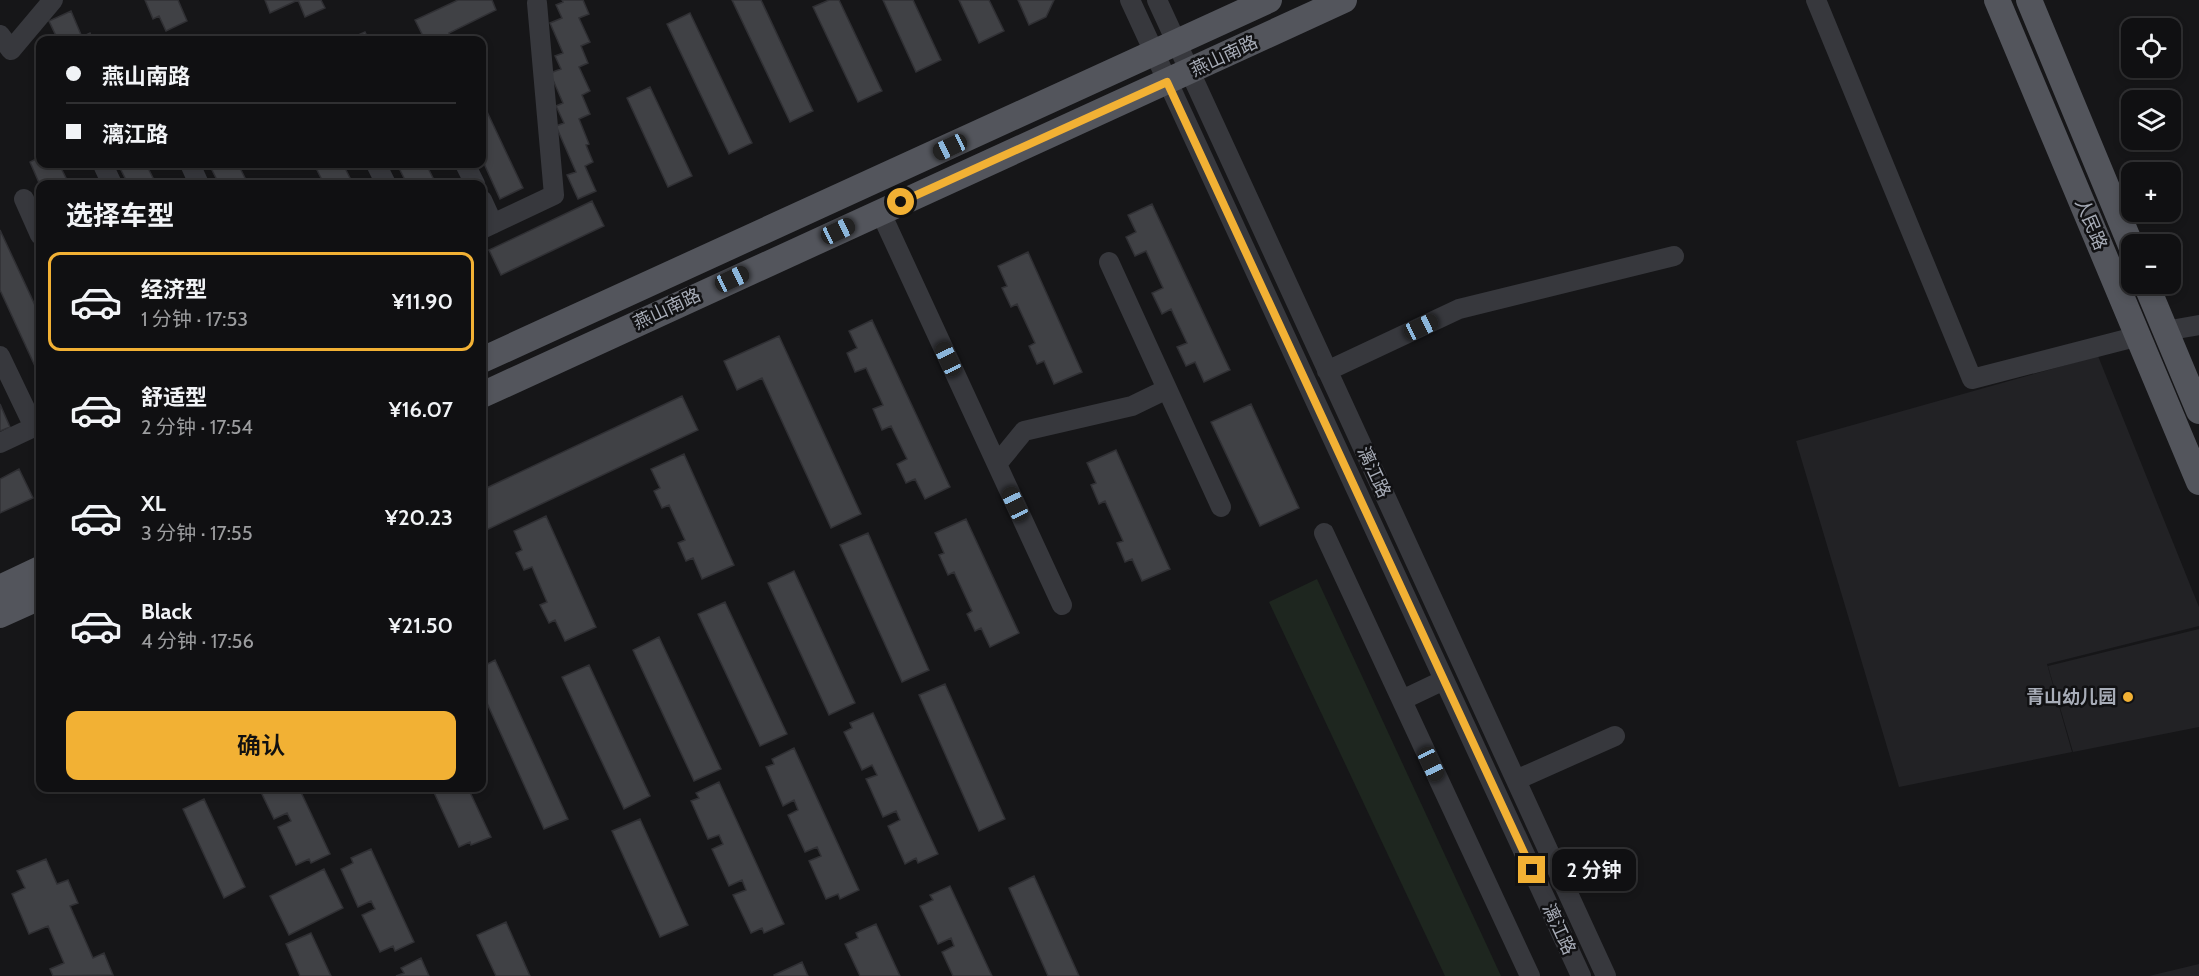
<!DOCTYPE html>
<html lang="zh">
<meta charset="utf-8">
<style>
:root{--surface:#101012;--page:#19191b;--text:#f1f3f6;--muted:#9c9d9f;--line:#303032;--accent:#f2b134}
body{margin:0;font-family:Cabin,"Noto Sans SC",sans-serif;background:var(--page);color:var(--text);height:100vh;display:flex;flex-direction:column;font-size:22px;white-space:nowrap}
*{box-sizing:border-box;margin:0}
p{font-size:20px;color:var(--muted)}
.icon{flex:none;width:33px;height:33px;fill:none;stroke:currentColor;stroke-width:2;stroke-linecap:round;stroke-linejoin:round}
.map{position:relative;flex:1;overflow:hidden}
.panel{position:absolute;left:36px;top:180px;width:450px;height:612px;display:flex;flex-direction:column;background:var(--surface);border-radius:12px;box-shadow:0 3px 9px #0003,0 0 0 2px var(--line)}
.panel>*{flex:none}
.banner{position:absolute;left:36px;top:36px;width:450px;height:132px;border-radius:12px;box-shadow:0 3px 9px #0003,0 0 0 2px var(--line);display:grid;align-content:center;height:132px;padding:0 30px;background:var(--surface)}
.tools{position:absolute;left:2121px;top:18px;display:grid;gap:12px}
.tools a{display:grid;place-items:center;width:60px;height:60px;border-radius:12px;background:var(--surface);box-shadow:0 3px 9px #0003,0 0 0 2px var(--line);font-size:30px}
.end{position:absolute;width:27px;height:27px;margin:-14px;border:8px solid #f2b134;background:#111;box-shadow:0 0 0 3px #111}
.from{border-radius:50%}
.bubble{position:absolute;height:42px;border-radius:12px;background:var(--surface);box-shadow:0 3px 9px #0003,0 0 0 2px var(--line);font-size:20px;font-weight:600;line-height:42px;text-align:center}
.car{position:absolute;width:18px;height:36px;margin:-18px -9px;border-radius:8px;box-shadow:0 0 4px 2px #0007;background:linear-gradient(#222 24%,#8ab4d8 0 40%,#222 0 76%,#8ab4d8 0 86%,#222 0)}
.banner b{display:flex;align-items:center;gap:21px;height:57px;font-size:22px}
.banner b+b{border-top:2px solid var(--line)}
.banner i{width:15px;height:15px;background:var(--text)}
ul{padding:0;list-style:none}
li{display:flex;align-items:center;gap:18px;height:99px;margin:0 12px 9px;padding:0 18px;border:3px solid transparent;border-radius:12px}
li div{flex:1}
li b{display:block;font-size:22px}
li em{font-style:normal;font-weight:600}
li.current{border-color:var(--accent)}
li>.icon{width:54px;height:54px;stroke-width:1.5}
h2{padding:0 30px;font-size:27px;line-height:72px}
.button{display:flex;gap:12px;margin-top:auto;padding:12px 30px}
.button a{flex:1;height:69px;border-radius:12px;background:var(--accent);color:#111;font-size:24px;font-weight:600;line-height:69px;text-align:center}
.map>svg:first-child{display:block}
.built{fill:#222225}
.green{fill:#1e261f}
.building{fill:#404145;stroke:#303034;stroke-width:1.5}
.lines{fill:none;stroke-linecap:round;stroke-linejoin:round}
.minor{stroke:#37383d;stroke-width:20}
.major{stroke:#53555c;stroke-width:26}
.route{stroke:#f2b134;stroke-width:8}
.poi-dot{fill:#f2b134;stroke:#111113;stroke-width:2}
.labels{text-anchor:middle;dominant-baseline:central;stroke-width:5;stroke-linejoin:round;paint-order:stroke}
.street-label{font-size:18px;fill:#a8adb8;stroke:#111113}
.poi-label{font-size:18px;font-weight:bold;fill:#a8adb8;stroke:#111113;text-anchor:end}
</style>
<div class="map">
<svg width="2199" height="976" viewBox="0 0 2199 976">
<rect width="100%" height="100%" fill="#161618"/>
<path class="built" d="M2098 356 2199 607V626L2047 664 2072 752 1899 787 1796 441Z
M2199 629V727L2073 752 2048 666Z
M2199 964V976H2149Z"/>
<path class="green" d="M1317 579 1501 976H1445L1269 602Z"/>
<path class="building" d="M145 0H178L187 21 166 31 159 16 153 19Z
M265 0H321L325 8 305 17 298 0 270 13Z
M458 0H492L496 10 449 33 453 40H425L415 20Z
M562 0H583L589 14 579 18 590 42 581 46 588 63 579 67 590 91 582 95 590 114 579 119 589 144 586 145 593 162 585 166 596 191 578 199 567 175 576 172 556 126 564 123 556 106 563 103 550 73 561 69 555 56 563 53 550 23 562 18 556 5 563 2Z
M732 0H761L813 111 790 122Z
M829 0H839L882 91 858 102 813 7Z
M883 0H913L941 60 916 72Z
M959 0H989L1004 31 979 43Z
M1018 0H1054L1046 17 1029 25Z
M71 11 82 37 90 33 93 40H58L49 21Z
M690 13 752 143 729 154 667 24Z
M365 32 369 40H347Z
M650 87 692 176 668 187 627 98Z
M482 101 523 188 500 199 482 159Z
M40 157V164H59L69 184 40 185 30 162Z
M118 164H146L156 184H128Z
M209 164H238L248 184H219Z
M314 164H343L353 184H324Z
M397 164H426L436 184H407Z
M592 201 604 226 501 275 489 250Z
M1152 204 1230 370 1204 382 1195 362 1186 366 1177 347 1187 343 1171 309 1162 314 1152 293 1163 288 1146 251 1135 256 1126 237 1136 232 1128 215Z
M0 230 40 316V377L0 290Z
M1028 252 1082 372 1054 384 1044 361 1037 364 1029 346 1035 343 1017 304 1011 307 1002 288 1007 286 998 266Z
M872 320 950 487 925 499 915 479 906 483 897 464 907 459 891 426 882 430 873 409 883 405 866 368 855 372 847 353 857 348 849 331Z
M779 336 861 514 831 528 762 378 737 390 724 361Z
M682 396 698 430 482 532V490Z
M0 404 10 427 0 431Z
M1251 404 1299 508 1260 526 1211 422Z
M1116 450 1170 569 1142 581 1132 559 1125 562 1117 543 1123 541 1105 501 1099 504 1091 485 1096 483 1087 463Z
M684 454 734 565 702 579 693 558 686 561 678 543 685 540 669 505 662 508 654 491 660 488 651 469Z
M19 469 33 498 0 513V479Z
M546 516 596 627 565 641 555 620 549 623 540 605 547 602 532 567 524 570 516 553 522 550 514 531Z
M966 519 1019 633 990 647 981 628 975 631 967 614 972 611 954 572 948 575 939 555 944 553 935 533Z
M868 533 929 670 902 682 840 545Z
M794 571 855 703 829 715 768 583Z
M725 602 787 734 760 746 698 614Z
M659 637 721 769 694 781 633 650Z
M495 660 568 819 544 829 482 692V667Z
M589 665 650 796 624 809 562 677Z
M945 684 1005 819 979 831 919 695Z
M873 713 938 854 918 863 916 858 905 864 888 826 900 820 896 811 883 817 866 779 877 775 872 765 862 770 844 732 852 728 850 723Z
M794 748 859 890 840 899 838 894 826 899 809 861 821 856 817 847 805 852 788 815 798 810 794 800 783 806 766 767 774 764 772 759Z
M719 782 784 924 764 933 762 928 751 933 733 895 746 890 742 880 729 886 712 849 723 844 719 835 708 839 691 801 699 798 696 793Z
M259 788H299L330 854 311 863 309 859 296 865 278 827 291 821 287 813 274 819Z
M432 788H468L491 837 471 845 470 842 459 847Z
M204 799 245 887 224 898 183 809Z
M640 819 688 925 660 937 612 831Z
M371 849 414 942 395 951 393 946 380 952 362 915 375 909 371 901 358 907 341 869 353 863 351 858Z
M46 859 57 884 68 880 78 903 70 906 93 958 104 953 113 975 53 976 50 969 64 963 48 926 29 934 12 894 25 888 17 871Z
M324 869 343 908 289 935 270 896Z
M1034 876 1079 976H1048L1009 888Z
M950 886 992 976H953L942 952 954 946 951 938 938 944 920 906 933 900 930 895Z
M506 922 530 976H496L477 935Z
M876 924 900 976H860L845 944 858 938 856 933Z
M311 933 331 976H300L286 944Z
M421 958 429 976H396L404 973 401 968Z
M802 962 808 976H775L774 975Z"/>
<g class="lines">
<path class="minor" d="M1130 0 1581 976
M1157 0 1606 976
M1816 0 1972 379 2139 336
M0 35 11 50 53 0
M190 164 199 184
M376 164 386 184
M465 164 475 184
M104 167 112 184
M24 199 40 235
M482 200 493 224
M880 211 1062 605
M482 229 554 195 537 3
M1109 262 1221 507
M2165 331 2199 325
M0 356 34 427 0 443
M1327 371 1459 309 1674 256
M997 464 1024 431 1132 406 1167 389
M1324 533 1530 976
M1402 700 1444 680
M1516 780 1615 736"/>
<path class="major" d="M1997 0 2199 482
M2029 0 2132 248
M2146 284 2199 411
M482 360 1269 0
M482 395 1344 0
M0 588 40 569
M0 615 40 597"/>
</g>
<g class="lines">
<path class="route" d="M901 202 1167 82 1532 870"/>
</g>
<circle class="poi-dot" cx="2128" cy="697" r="6"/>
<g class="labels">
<g class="street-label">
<text transform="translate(1224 56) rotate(-25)">燕山南路</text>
<text transform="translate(2091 224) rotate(67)">人民路</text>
<text transform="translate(667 309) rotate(-25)">燕山南路</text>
<text transform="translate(1374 472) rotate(65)">漓江路</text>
<text transform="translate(1559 929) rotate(65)">漓江路</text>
</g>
<g class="poi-label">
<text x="2116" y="697">青山幼儿园</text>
</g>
</g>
</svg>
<div class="tools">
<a><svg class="icon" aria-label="locate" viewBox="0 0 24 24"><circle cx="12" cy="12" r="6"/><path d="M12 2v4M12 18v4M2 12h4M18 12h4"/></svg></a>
<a><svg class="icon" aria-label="layers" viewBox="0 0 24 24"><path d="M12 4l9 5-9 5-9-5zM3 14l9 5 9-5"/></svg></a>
<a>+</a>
<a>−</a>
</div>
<i class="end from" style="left:901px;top:202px"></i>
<i class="end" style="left:1532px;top:870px"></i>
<div class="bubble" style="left:1552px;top:849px;width:84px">2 分钟</div>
<i class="car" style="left:950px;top:147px;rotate:245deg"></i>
<i class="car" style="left:838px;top:231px;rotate:65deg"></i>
<i class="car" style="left:732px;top:279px;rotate:65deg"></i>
<i class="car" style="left:1421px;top:327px;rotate:65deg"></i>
<i class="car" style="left:948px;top:359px;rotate:335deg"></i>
<i class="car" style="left:1015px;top:504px;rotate:335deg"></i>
<i class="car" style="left:1431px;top:764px;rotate:155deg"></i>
<div class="banner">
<b><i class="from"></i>燕山南路</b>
<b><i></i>漓江路</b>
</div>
<section class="panel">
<h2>选择车型</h2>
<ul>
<li class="current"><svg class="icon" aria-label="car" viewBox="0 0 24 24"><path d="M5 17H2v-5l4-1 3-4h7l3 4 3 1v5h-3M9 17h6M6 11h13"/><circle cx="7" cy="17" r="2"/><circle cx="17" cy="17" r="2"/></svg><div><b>经济型</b><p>1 分钟 · 17:53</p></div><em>¥11.90</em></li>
<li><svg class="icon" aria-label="car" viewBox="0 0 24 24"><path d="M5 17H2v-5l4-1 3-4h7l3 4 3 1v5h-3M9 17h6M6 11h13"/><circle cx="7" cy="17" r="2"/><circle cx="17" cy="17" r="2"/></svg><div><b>舒适型</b><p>2 分钟 · 17:54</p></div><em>¥16.07</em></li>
<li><svg class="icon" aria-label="car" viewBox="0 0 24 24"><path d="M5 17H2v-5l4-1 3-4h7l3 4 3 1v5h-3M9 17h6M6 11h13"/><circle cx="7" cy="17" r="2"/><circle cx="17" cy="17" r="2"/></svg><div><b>XL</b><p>3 分钟 · 17:55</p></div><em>¥20.23</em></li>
<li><svg class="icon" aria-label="car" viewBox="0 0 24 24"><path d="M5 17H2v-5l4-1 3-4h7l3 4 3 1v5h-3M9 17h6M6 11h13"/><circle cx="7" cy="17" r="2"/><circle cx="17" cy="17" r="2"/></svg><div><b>Black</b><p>4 分钟 · 17:56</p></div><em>¥21.50</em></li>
</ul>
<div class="button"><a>确认</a></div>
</section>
</div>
